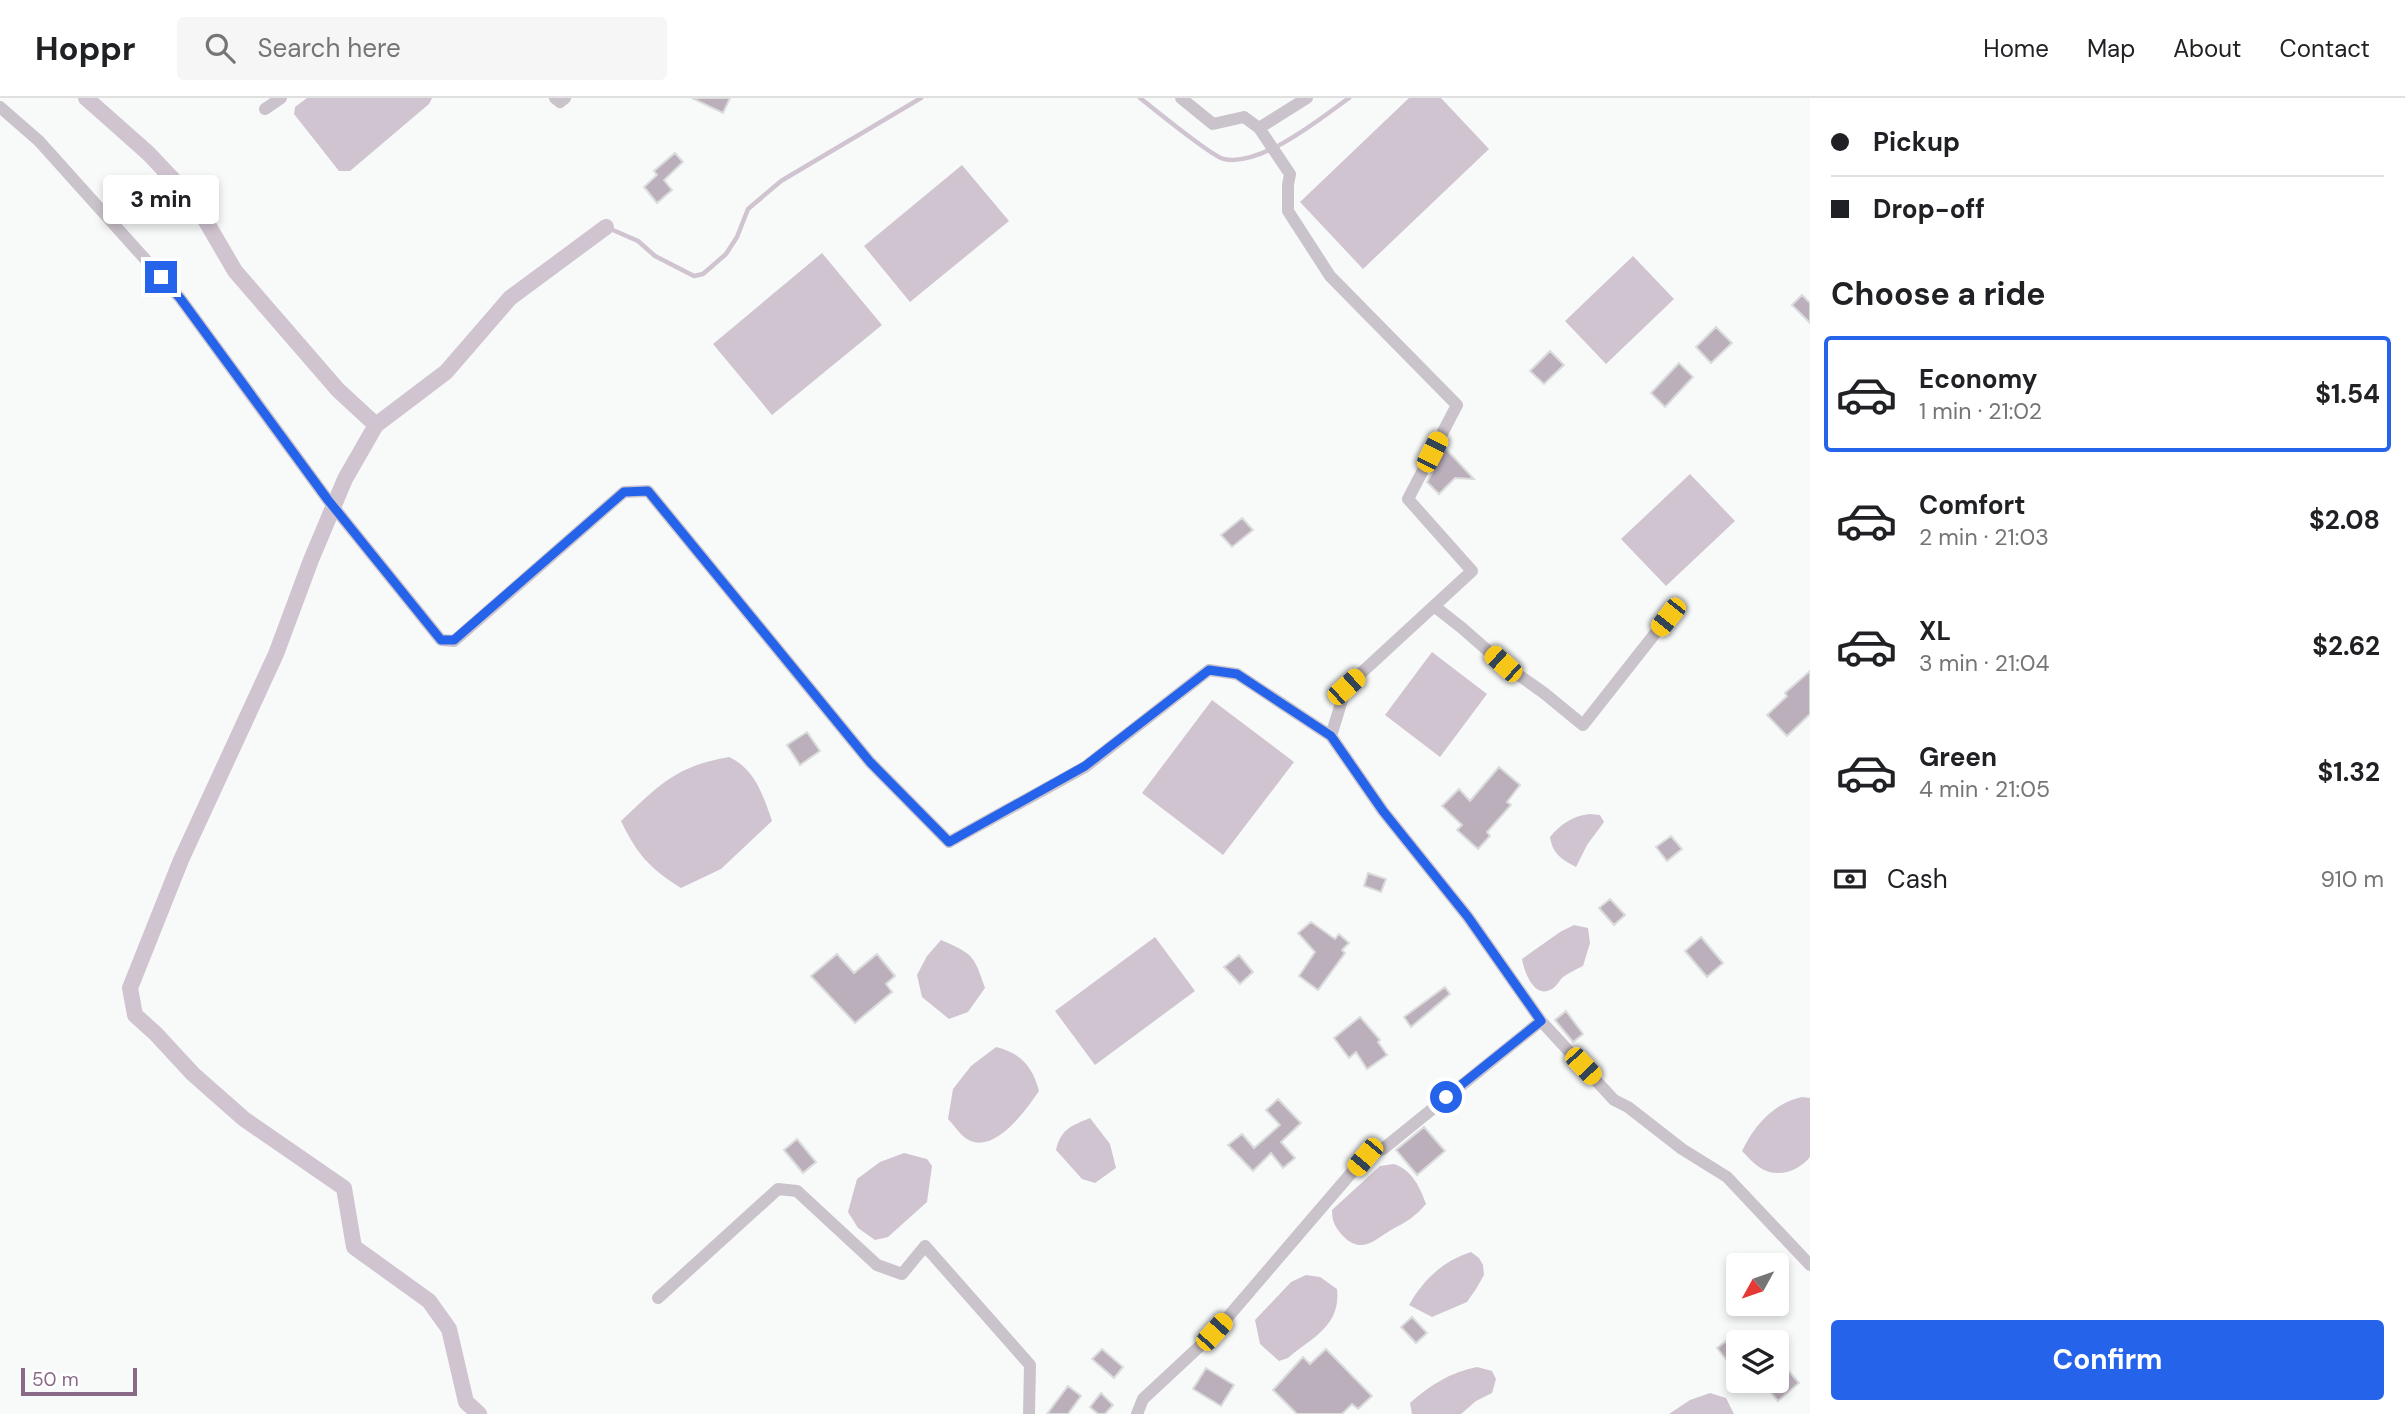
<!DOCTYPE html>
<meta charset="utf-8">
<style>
:root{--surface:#fff;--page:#f6f6f6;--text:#202124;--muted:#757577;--line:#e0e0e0;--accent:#2563eb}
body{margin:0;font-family:"DM Sans",sans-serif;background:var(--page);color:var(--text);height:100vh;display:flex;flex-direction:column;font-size:26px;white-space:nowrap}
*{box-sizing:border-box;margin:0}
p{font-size:23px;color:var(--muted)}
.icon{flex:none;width:38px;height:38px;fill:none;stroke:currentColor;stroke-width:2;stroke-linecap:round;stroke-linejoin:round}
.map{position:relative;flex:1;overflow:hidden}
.details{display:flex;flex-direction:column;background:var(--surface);width:595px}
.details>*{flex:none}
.top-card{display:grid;align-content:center;height:154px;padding:0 21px;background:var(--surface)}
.needle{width:46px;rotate:230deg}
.buttons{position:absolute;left:1726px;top:1155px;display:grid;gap:14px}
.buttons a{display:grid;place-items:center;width:63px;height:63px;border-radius:7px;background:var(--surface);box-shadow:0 4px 10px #0003;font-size:35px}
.scale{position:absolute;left:21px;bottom:18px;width:116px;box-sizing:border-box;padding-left:7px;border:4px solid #886986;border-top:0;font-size:19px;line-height:24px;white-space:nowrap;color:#886986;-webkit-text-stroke:5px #fff;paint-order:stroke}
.end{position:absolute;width:32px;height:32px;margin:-16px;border:9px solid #2563eb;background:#fff;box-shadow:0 0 0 4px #fff}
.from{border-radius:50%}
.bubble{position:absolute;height:49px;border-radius:7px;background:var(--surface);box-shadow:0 4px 10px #0003;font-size:23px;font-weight:700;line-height:49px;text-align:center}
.car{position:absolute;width:21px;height:42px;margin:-21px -10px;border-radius:9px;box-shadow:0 0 5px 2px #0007;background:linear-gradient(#f5c518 24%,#345 0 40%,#f5c518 0 76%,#345 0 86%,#f5c518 0)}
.top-card b{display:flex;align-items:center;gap:24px;height:66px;font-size:26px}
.top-card b+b{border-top:2px solid var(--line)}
.top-card i{width:18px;height:18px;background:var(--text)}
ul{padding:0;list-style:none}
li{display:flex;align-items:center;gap:21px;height:116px;margin:0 14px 10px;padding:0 7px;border:4px solid transparent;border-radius:7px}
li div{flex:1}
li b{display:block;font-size:26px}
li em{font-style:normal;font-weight:700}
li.on{border-color:var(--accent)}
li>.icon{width:63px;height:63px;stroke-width:1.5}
h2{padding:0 21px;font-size:32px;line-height:84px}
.pay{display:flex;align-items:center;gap:18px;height:77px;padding:0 21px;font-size:26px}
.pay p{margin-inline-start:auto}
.button{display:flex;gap:14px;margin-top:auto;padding:14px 21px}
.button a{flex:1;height:80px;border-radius:7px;background:var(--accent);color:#fff;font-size:28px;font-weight:700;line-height:80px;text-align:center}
header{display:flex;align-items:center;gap:42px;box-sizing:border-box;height:98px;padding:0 35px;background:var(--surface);border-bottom:2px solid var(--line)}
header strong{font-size:33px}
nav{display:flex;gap:38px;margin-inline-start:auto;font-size:24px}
.search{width:490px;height:63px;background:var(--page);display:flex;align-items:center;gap:18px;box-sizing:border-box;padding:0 24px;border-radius:7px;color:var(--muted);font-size:26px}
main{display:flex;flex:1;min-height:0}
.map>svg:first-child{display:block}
.water{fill:#d0c4d1}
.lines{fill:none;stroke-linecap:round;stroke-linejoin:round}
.stream{stroke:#d0c4d1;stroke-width:4.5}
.canal{stroke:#d0c4d1;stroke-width:16}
.building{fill:#bcafbc;stroke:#dadcdb;stroke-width:2}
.minor{stroke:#cbc3cb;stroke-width:12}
.route{stroke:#2563eb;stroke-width:9}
</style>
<header>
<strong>Hoppr</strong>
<div class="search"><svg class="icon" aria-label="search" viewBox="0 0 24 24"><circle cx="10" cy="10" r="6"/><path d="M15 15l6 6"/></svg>Search here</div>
<nav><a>Home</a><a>Map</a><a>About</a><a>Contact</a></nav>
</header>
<main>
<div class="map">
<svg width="1810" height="1316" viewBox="0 0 1810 1316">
<rect width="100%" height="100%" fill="#f8faf9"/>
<path class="water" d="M307 0H432L429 6 350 73H339L294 16 295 9Z
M1409 0H1441L1489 51 1363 171 1300 104Z
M962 67 1009 123 910 204 864 148Z
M822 155 882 227 772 317 713 246Z
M1633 158 1674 201 1606 266 1565 223Z
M1690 376 1735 423 1666 488 1621 441Z
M1432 554 1487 596 1440 659 1385 617Z
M1212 602 1294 664 1223 757 1142 695Z
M729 659C755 671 763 697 772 723L721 771 681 790C649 770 637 756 621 723 659 687 676 668 729 659Z
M1590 716 1600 717 1604 724 1587 747 1576 769C1562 762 1552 755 1550 739 1561 726 1572 718 1590 716Z
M1574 827 1588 830 1590 845 1583 868C1576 871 1569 875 1563 879 1559 883 1556 889 1552 891 1534 902 1524 873 1522 861L1560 834Z
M1155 839 1195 893 1095 967 1055 913Z
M941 842C974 856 974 858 985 890L968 914 949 921 922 899 917 877 927 858Z
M996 949C1021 955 1033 969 1039 993 1026 1012 994 1058 967 1041 960 1037 954 1027 948 1021L953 991 971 968Z
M1802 999 1810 1000V1059C1798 1074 1776 1081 1759 1069 1753 1065 1747 1058 1742 1053 1754 1028 1773 1005 1802 999Z
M1090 1020 1110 1046 1116 1070 1095 1085 1082 1081 1056 1052C1061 1031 1071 1028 1090 1020Z
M904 1055 927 1061 932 1068 927 1104 888 1139 875 1142 858 1130 848 1114 857 1081 880 1064Z
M1394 1066C1412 1072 1420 1089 1426 1106 1415 1119 1406 1124 1391 1132 1373 1143 1361 1157 1342 1137 1335 1129 1332 1123 1332 1112L1380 1068Z
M1471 1154 1479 1160 1483 1167 1484 1177 1476 1191 1467 1204 1432 1219 1409 1207C1423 1182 1443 1163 1471 1154Z
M1306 1177 1320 1179 1337 1191C1341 1228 1313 1239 1288 1260L1279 1263 1260 1246 1255 1222 1291 1184Z
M1477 1269 1492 1273 1496 1281 1492 1295 1476 1303 1461 1316H1412L1410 1305C1430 1287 1451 1274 1477 1269Z
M1710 1295 1726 1300 1734 1316H1669L1690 1302Z"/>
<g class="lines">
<path class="stream" d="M1140 0C1153 10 1212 59 1224 61 1261 69 1320 21 1349 0
M606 129 638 143 655 158 694 178 703 176 726 156 737 139 748 111 781 83 921 0"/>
<path class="canal" d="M86 0 148 55 184 93 200 113 235 173 338 292 376 327
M479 1316 466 1304 449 1231 429 1203 354 1149 344 1090 244 1021 193 976 156 936 135 917 130 890 181 762 276 556 311 462 345 381 376 327 446 274 510 200 606 129"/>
</g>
<path class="building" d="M692 0H730L723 15Z
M675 55 683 64 664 82 672 92 657 105 644 89 657 77 654 73Z
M1802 197 1810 205V225L1792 207Z
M1716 229 1732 245 1711 265 1696 249Z
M1550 253 1564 267 1544 286 1530 273Z
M1679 265 1693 279 1665 309 1651 295Z
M1445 350 1474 381 1455 380 1439 396 1427 384Z
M1242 420 1253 432 1232 449 1221 437Z
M1810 573V616L1787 638 1767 617 1787 598 1785 595Z
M807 634 820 653 800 667 787 647Z
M1499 669 1520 687 1507 704 1511 707 1487 734 1490 738 1478 751 1457 732 1462 727 1442 708 1459 691 1470 703Z
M1671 738 1682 751 1667 763 1656 749Z
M1368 775 1386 781 1381 794 1364 788Z
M1610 801 1625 817 1614 827 1599 810Z
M1311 824 1335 841 1339 836 1349 845 1342 852 1345 855 1318 892 1299 878 1315 854 1298 835Z
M1701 839 1723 865 1707 879 1685 853Z
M837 856 854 875 877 856 895 878 886 886 892 894 855 925 811 878Z
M1239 857 1253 874 1240 886 1224 869Z
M1445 889 1450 896 1411 929 1404 919Z
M1566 913 1583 936 1573 944 1555 922Z
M1360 919 1380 942 1378 944 1387 957 1367 971 1356 954 1349 960 1334 940Z
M1278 1001 1301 1025 1281 1044 1295 1060 1283 1070 1271 1055 1253 1073 1228 1047 1242 1036 1254 1050 1280 1027 1266 1012Z
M1424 1029 1445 1053 1417 1077 1396 1052Z
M797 1041 816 1064 803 1075 784 1052Z
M1412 1219 1427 1235 1416 1245 1401 1229Z
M1738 1242V1257L1729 1265 1717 1250 1726 1243 1730 1248Z
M1102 1251 1123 1269 1114 1280 1092 1261Z
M1326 1251 1372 1298 1358 1311 1352 1306 1342 1316H1297L1273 1292 1303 1259 1310 1266Z
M1776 1258 1799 1285 1778 1303 1761 1283H1776Z
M1206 1270 1234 1287 1221 1308 1193 1291Z
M1068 1288 1081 1298 1068 1316H1047Z
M1101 1295 1113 1307 1105 1316H1098L1090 1309Z"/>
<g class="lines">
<path class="minor" d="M555 0 560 4 565 0
M1181 0 1213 26 1244 19 1259 30
M0 9 39 43 180 200 328 402 441 542 454 543 624 394 648 393 870 664 949 744 1085 669 1209 572 1237 576 1331 638 1346 589 1472 473 1408 401 1457 307 1330 178 1288 113V87L1290 76 1259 30 1307 0
M265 11 281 0
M1434 508 1462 530 1503 566 1544 595 1583 627 1668 519
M1331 638 1383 713 1468 819 1541 923 1614 1002 1628 1009 1682 1051 1727 1079 1810 1167
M658 1200 778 1091 797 1093 877 1167 902 1176 925 1148 1030 1267 1029 1316
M1137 1316 1143 1301 1215 1234 1365 1059 1383 1051 1541 923"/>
</g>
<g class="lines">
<path class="route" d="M161 179 180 200 328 402 441 542H454L624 394 648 393 870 664 949 744 1085 668 1209 572 1237 576 1331 638 1383 713 1468 819 1541 923 1446 999"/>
</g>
</svg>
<div class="buttons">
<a><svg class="needle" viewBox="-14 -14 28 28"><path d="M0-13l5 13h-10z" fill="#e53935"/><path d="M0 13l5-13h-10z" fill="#757577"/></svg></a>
<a><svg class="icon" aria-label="layers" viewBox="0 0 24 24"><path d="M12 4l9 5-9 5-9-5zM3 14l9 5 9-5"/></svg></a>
</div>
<div class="scale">50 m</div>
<i class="end from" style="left:1446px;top:999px"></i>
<i class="end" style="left:161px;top:179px"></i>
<div class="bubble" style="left:103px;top:77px;width:116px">3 min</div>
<i class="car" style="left:1432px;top:354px;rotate:27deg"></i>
<i class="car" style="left:1668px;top:519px;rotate:218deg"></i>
<i class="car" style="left:1503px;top:566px;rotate:312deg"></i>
<i class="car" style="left:1346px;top:589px;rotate:48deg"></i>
<i class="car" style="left:1583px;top:968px;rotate:137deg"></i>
<i class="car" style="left:1365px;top:1059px;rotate:220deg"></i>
<i class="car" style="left:1214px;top:1234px;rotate:42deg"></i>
</div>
<section class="details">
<div class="top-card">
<b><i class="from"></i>Pickup</b>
<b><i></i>Drop-off</b>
</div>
<h2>Choose a ride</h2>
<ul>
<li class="on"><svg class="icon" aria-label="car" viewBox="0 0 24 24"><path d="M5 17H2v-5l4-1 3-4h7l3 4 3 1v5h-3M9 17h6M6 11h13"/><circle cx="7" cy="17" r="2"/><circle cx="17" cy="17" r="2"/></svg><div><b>Economy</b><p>1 min · 21:02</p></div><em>$1.54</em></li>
<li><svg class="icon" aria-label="car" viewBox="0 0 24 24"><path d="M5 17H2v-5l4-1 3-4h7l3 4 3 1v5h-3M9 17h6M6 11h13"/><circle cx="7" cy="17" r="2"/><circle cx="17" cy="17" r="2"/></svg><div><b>Comfort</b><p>2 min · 21:03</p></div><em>$2.08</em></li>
<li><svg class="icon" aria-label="car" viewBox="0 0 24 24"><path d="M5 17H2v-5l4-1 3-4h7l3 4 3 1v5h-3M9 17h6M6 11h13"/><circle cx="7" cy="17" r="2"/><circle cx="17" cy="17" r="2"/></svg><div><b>XL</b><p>3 min · 21:04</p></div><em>$2.62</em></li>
<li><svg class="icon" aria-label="car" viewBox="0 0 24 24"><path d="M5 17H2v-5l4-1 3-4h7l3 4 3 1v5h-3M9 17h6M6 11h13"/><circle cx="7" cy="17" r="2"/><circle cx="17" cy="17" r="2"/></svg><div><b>Green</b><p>4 min · 21:05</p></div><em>$1.32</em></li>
</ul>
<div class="pay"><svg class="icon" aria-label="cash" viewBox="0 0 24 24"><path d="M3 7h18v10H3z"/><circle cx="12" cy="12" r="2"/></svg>Cash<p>910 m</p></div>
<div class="button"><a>Confirm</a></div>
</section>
</main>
